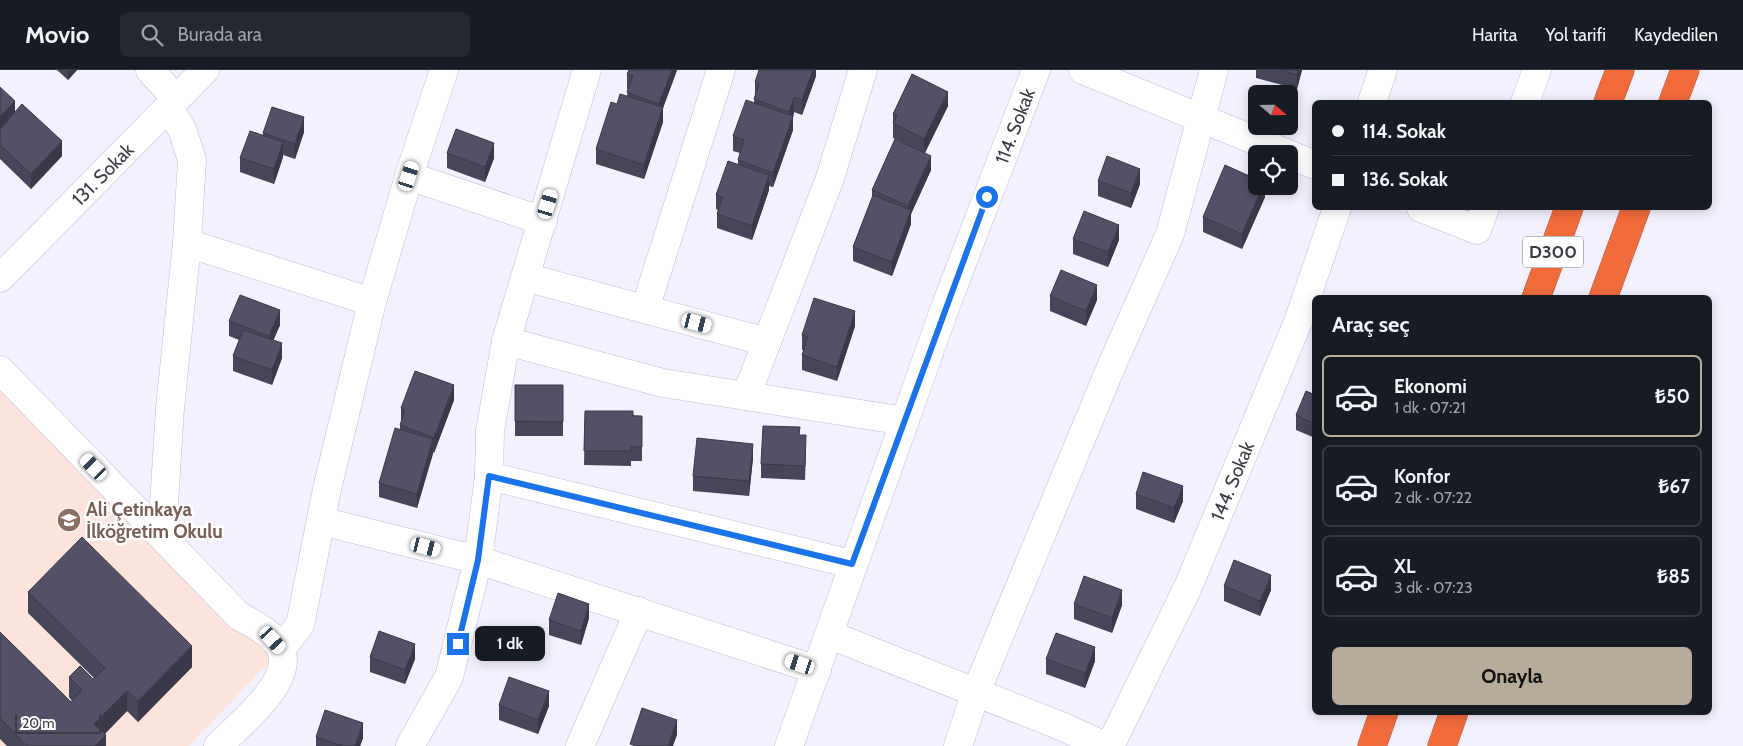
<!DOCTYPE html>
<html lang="tr">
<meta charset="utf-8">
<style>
:root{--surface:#171b24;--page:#242831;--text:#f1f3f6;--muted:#9ea1a6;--line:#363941;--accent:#b7ab99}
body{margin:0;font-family:Cabin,sans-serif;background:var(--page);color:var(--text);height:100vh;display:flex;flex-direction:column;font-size:19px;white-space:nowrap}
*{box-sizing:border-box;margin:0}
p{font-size:16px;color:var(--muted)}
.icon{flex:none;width:28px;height:28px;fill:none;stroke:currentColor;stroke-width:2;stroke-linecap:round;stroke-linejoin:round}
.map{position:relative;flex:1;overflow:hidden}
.side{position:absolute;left:1312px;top:225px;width:400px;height:420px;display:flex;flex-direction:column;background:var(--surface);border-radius:8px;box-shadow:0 2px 12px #0003}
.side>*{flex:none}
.banner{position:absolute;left:1312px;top:30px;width:400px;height:110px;border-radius:8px;box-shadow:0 2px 12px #0003;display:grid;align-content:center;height:110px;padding:0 20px;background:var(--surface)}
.needle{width:32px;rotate:110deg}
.buttons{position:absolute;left:1248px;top:15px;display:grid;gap:10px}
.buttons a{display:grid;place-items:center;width:50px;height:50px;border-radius:8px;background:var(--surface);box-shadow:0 2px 12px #0003;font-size:25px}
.scale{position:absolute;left:15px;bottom:12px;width:86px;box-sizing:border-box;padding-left:5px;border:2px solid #3c3b46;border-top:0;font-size:14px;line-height:18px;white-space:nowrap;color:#3c3b46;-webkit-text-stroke:4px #fff;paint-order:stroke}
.end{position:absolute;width:22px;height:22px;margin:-11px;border:6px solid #1a73e8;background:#fff;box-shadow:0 0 0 2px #fff}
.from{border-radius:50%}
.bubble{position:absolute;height:35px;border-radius:8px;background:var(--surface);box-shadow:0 2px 12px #0003;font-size:16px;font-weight:700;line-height:35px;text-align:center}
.car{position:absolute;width:15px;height:30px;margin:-15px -8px;border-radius:6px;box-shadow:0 0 4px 1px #0007;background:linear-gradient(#fff 24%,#345 0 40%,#fff 0 76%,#345 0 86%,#fff 0)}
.banner b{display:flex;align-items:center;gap:18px;height:48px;font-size:19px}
.banner b+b{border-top:1px solid var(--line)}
.banner i{width:12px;height:12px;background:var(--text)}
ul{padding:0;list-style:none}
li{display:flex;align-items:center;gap:15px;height:82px;margin:0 10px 8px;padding:0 10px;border:2px solid var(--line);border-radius:8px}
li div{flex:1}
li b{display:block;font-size:19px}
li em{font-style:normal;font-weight:700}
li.active{border-color:var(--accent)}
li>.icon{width:45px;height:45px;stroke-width:1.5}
h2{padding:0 20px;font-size:22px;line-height:60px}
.button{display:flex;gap:10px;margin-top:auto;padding:10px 20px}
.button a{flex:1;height:58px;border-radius:8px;background:var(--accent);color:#111;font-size:20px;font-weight:700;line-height:58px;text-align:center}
header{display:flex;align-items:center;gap:30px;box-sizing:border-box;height:70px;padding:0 25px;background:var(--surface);border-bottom:1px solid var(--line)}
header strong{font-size:24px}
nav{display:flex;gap:28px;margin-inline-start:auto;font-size:18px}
.search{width:350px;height:45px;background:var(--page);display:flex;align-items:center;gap:12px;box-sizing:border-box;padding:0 18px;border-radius:8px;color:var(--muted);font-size:19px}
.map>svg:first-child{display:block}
.education{fill:#fce3db}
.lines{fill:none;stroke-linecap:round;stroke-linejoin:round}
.minor-casing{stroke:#bfbbd8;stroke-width:29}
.highway-casing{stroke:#b25a3f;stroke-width:29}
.minor{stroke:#fff;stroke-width:28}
.highway{stroke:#f26b3b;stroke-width:28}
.wall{fill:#474559}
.shaded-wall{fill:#3a3849}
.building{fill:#535068;stroke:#3a3849}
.route{stroke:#1a73e8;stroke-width:6}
.labels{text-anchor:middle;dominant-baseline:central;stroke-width:5;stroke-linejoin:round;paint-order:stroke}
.shield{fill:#fff;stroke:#76767e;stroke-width:1}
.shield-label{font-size:18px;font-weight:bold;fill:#3c3b46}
.street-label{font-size:19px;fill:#3c3b46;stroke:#fff}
.education-label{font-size:19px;font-weight:bold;fill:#785e54;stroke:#fff;text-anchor:start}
</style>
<header>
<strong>Movio</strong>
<div class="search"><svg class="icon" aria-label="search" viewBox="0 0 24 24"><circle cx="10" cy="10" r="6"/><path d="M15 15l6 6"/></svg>Burada ara</div>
<nav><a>Harita</a><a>Yol tarifi</a><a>Kaydedilen</a></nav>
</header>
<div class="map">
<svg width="1743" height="676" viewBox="0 0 1743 676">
<rect width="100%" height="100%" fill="#f3f1fd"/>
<path class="education" d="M0 317 278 583 189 676H0Z"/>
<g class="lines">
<g class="minor-casing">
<g id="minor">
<path d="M150 0 176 29"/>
<path d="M1083 0 1315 95"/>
<path d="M1372 32 1383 0"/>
<path d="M1525 32 1537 0"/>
<path d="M409 106 543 151"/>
<path d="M1421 138 1477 160 1485 138"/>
<path d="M187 173 372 232"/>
<path d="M525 207 767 272"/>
<path id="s1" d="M0 208 205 0"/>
<path d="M645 239 721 0"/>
<path d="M506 271 663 313 905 351"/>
<path d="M0 300 239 546C252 553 276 565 281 580 294 612 239 655 218 676"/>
<path d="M746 326 830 108 863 0"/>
<path d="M489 406 490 361 506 271 587 0"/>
<path d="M321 451 478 490 817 600"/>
<path d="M162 466 170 338 187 173 192 90 182 59 168 37"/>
<path d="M830 565 1061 656 1105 676"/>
<path d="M281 579 300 555 327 419 372 232 409 106 444 0"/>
<path d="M410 676 449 607 478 490 489 406 852 494"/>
<path d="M580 676 639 541"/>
<path id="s2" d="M789 676 946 235 1036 0"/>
<path d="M958 676 976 622 1111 297 1170 164 1214 0"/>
<path id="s3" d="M1110 676 1188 517 1298 252 1337 138"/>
</g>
</g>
<g class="highway-casing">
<path id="highway" d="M1608 32 1620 0
M1673 32 1685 0
M1536 228 1569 138
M1603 228 1636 138
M1372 676 1384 642
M1442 676 1454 642"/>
</g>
<use href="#minor" class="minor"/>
<use href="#highway" class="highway"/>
</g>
<path class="wall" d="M57 0H77L68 10Z
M677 0 663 38V52L644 109 596 94V79L617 34 627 26 628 19H627V4Z
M816 0V6L802 45 794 42 793 47V60L773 117 769 116V120L752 170 717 158V144L718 140 716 139V125L738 94V90L740 83 733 81V66L754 32 755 26V12Z
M1256 0H1302L1297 19 1256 8Z
M0 17 15 42 62 86 31 119 0 89Z
M948 36 925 83 931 100 911 144V154L892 206 853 191V177L872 128V120L900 71 893 68V44Z
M304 62 295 89 283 85V87L274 114 240 102V88L263 65V63Z
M447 83 494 88 485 112 447 98Z
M1098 111 1140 114 1131 138 1098 126Z
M1265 116V127L1242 179 1203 162V147Z
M1073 169 1119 170 1108 197 1073 184Z
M1050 226 1097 230 1086 256 1050 241Z
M229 251 280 255 273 270 282 288 272 315 233 301V286L239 270 229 266Z
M855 256 837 311 802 300V285L804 280H802V265Z
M515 315H563V366H515Z
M1315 325V368L1296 360V345Z
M454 330 434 383 433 382 417 438 379 427V413L400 360V355L401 352V338Z
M585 341 642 346V391H631V396L584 395Z
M800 365 806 380 805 410 761 408V394Z
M753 388 749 426 693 421V406Z
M1136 424 1183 431 1174 453 1136 439Z
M1224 516 1271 520 1260 546 1224 531Z
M28 522 192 597 138 652 127 641 105 664 106 676H7L0 669V562L71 632 72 631 69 627V607L93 609 94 608 28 543Z
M1074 534 1122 535 1112 563 1074 549Z
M589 548 581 575 549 565V550Z
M370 587 415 589 405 614 370 602Z
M1046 589 1095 591 1085 618 1046 604Z
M499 635 549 636 538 664 499 650Z
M316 667 363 668 360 676H316Z"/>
<path class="shaded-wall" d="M68 0H77L68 10Z
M672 0H677L663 38V52L644 109V95L659 48V34Z
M813 0H816V6L802 45V30Z
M1298 0H1302L1297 19V5Z
M948 22V36L924 84V69Z
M794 27V42L793 47V60L773 117V103L789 57V42Z
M15 31V46L0 62V47Z
M304 47V62L295 89V74Z
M62 71V86L31 119V104Z
M283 72V87L274 114V99Z
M494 73V88L485 112V97Z
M931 86V100L911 144V154L892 206V192L908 148V136Z
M1140 99V114L1131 138V123Z
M769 105V120L752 170V156Z
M1263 116H1265V127L1242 179V164Z
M1119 155V170L1108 197V182Z
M1097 215V230L1086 256V241Z
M280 240V255L269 281V266Z
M855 241V256L837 311V297Z
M282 273V288L272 315V300Z
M454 315V330L434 383V368Z
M433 369V384L417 438V424Z
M753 374V388L749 426V411Z
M1183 416V431L1174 453V438Z
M1271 505V520L1260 546V531Z
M1122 520V535L1112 563V548Z
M589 534V548L581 575V561Z
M415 574V589L405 614V600Z
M192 576V597L138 652V631Z
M1095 577V591L1085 618V603Z
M127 621V641L94 674V654Z
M549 621V636L538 664V650Z
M677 650V665L673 676H668Z
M363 653V668L360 676H355Z
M106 665V676H95Z"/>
<path class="building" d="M629 0H672L659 34 627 22 633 6 627 4Z
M759 0H813L802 30 794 27 789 42 754 29 759 14 755 12Z
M1281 0H1298L1297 5Z
M912 4 948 22 924 69 893 53 897 46 893 44Z
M0 17 15 31 0 47Z
M620 24 663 37 644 95 596 79 611 32 617 34Z
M746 30 793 46 773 103 738 90 744 70 733 66Z
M22 34 62 71 31 104 0 75V59Z
M272 37 304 47 295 74 263 63Z
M456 59 494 73 485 97 447 83Z
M250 61 283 72 274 99 240 88Z
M895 69 931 86 908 136 872 120Z
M1107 86 1140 99 1131 123 1098 111Z
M728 91 769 105 752 156 717 144 723 127 716 125Z
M1225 95 1256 109V116H1263L1242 164 1203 147Z
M873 125 911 140 892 192 853 177Z
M1084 141 1119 155 1108 182 1073 169Z
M1061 200 1097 215 1086 241 1050 226Z
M240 225 280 240 269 266 229 251Z
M814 228 855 241 837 297 802 285 808 267 802 265Z
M243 260 282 273 272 300 233 286Z
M415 301 454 315 434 368 400 355 405 340 401 338Z
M515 315H563V352L515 351Z
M1306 321 1315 325V354L1296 345Z
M585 341H633V346H642V377H631V381H584Z
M763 356 800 357 799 365H806L805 396 761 394Z
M395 358 433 369 417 424 379 413Z
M697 368 753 374 749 411 693 406Z
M1143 402 1183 416 1174 438 1136 424Z
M82 467 192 576 138 631 127 621 94 654 106 665 95 676H27L0 648V562L71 632 82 620 69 607 80 596 93 609 105 598 28 522Z
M1234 490 1271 505 1260 531 1224 516Z
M1084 506 1122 520 1112 548 1074 534Z
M558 523 589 534 581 561 549 550Z
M379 561 415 574 405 600 370 587Z
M1056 563 1095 577 1085 603 1046 589Z
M509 607 549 621 538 650 499 635Z
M642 638 677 650 668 676H636L630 674Z
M325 640 363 653 355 676H343L316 667Z"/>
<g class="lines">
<path class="route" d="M458 574 478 490 489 406 852 494 987 127"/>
</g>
<defs>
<g id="school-disc" transform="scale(1.25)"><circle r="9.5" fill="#8d6e63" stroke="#fff"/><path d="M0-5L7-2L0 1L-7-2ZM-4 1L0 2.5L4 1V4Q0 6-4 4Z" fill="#fff"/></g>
</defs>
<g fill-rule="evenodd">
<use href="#school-disc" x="69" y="450"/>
</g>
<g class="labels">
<rect class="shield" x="1523" y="166.5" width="60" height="31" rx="4"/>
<g class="shield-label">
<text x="1553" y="182">D300</text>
</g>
<g class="street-label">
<text stroke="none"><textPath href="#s2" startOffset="660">114. Sokak</textPath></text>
<text stroke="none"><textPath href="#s1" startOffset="146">131. Sokak</textPath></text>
<text stroke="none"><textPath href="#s3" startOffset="292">144. Sokak</textPath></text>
</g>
<g class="education-label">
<text x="86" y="439">Ali Çetinkaya<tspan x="86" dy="22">İlköğretim Okulu</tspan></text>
</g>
</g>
</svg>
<div class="buttons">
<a><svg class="needle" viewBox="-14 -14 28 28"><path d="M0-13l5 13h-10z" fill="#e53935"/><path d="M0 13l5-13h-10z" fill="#9ea1a6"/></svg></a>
<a><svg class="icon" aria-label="locate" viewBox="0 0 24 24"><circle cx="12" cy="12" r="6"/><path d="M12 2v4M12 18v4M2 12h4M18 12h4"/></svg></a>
</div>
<div class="scale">20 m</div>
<i class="end from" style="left:987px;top:127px"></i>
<i class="end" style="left:458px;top:574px"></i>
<div class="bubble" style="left:475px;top:556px;width:70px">1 dk</div>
<i class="car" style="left:409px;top:106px;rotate:18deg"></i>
<i class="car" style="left:548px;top:134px;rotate:17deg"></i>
<i class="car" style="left:697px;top:253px;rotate:104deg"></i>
<i class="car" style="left:94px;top:397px;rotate:316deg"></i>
<i class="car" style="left:426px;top:477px;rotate:104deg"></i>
<i class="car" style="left:273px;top:570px;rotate:138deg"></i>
<i class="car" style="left:800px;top:594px;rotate:288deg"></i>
<div class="banner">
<b><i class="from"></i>114. Sokak</b>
<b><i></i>136. Sokak</b>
</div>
<section class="side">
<h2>Araç seç</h2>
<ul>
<li class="active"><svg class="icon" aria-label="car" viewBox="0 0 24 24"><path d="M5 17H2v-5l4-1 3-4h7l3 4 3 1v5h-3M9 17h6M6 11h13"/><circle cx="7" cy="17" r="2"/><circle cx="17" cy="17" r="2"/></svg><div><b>Ekonomi</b><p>1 dk · 07:21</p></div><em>₺50</em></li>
<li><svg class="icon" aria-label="car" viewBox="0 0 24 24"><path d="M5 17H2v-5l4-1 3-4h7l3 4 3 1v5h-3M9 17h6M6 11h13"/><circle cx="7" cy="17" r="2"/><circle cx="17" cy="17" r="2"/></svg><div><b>Konfor</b><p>2 dk · 07:22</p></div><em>₺67</em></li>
<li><svg class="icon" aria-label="car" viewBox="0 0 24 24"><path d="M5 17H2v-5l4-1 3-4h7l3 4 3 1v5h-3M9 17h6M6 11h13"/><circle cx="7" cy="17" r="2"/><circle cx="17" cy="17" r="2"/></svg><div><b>XL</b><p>3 dk · 07:23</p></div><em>₺85</em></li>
</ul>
<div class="button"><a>Onayla</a></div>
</section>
</div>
